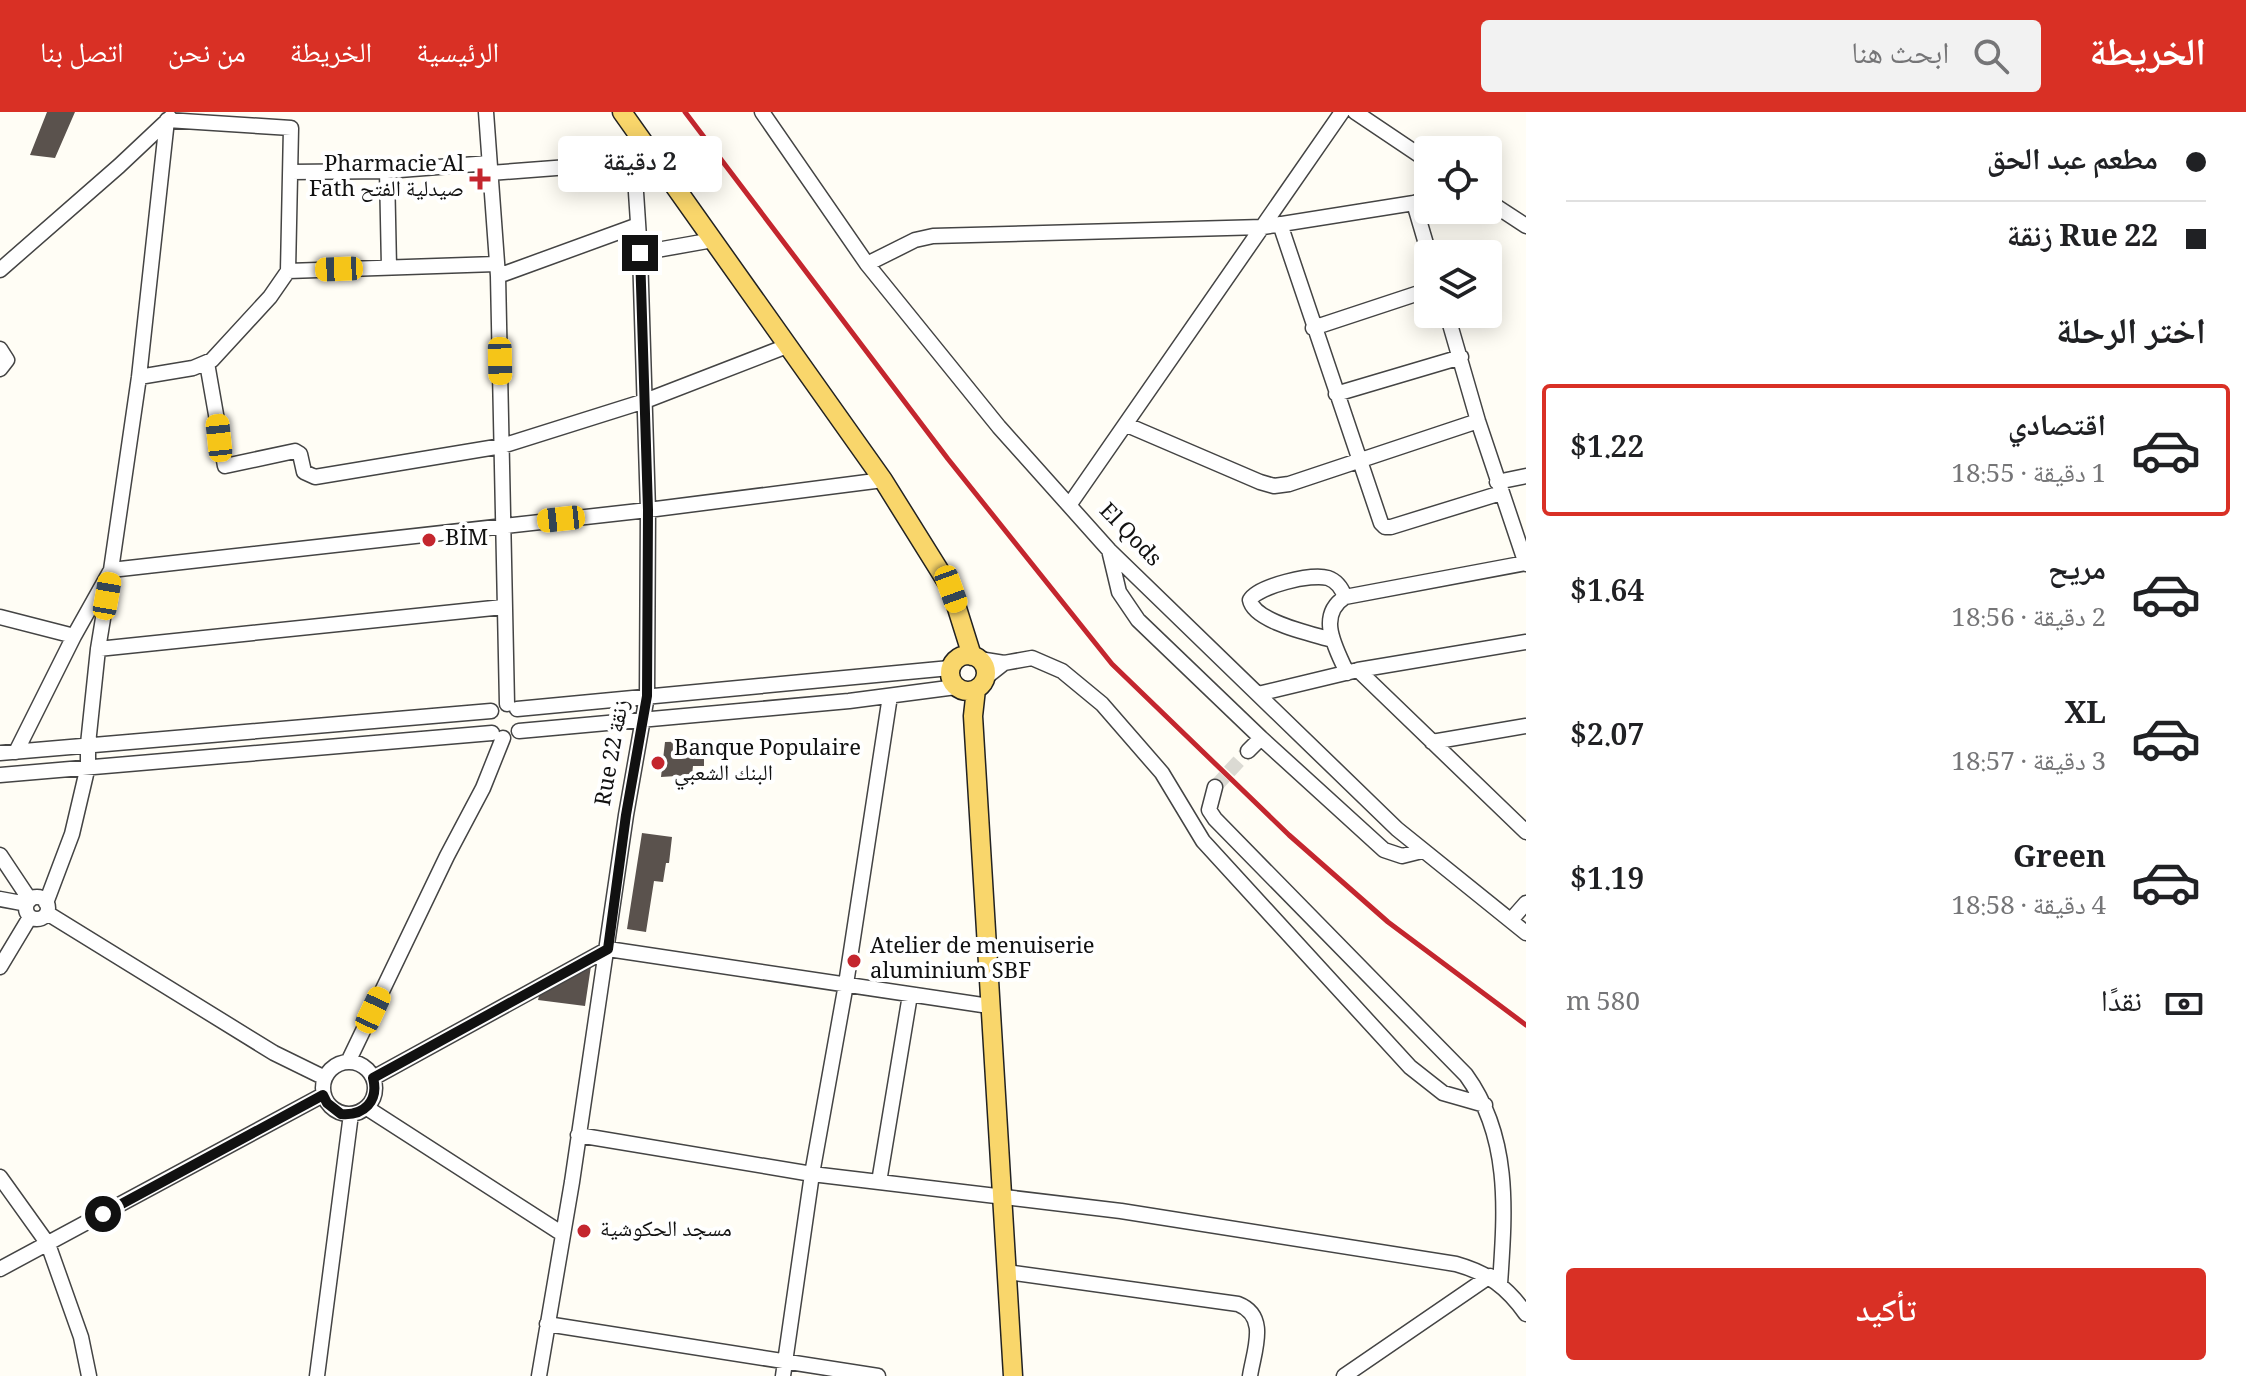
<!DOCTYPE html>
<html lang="ar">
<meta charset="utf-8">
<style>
:root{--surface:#fff;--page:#f2f2f2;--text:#202124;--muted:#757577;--line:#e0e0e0;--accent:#d93025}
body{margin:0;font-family:Georgia,"Noto Naskh Arabic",serif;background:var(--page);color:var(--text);direction:rtl;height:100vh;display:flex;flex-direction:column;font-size:30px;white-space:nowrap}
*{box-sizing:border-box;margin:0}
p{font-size:26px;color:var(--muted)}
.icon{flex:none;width:44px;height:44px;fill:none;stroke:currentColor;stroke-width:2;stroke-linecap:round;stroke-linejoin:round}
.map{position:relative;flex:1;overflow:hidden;direction:ltr}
.side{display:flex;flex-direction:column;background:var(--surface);width:720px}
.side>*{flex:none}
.top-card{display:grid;align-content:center;height:176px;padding:0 40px;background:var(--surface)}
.fabs{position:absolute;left:1414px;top:24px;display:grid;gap:16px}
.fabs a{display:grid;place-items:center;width:88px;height:88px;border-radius:8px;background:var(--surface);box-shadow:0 4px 20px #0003;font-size:40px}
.end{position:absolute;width:36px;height:36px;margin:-18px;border:10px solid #111;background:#fff;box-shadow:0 0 0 4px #fff}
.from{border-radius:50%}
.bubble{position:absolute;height:56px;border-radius:8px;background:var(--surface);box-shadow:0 4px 20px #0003;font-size:26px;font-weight:600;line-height:56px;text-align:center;direction:rtl}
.car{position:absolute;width:24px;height:48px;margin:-24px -12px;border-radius:10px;box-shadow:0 0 6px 2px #0007;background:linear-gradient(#f5c518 24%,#345 0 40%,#f5c518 0 76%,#345 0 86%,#f5c518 0)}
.top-card b{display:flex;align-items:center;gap:28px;height:76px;font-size:30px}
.top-card b+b{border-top:2px solid var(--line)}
.top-card i{width:20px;height:20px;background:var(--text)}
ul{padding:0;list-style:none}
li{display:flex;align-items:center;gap:24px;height:132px;margin:0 16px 12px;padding:0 24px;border:4px solid transparent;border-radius:8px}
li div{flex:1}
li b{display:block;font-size:30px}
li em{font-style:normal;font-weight:600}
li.current{border-color:var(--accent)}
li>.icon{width:72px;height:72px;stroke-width:1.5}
h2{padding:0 40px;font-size:36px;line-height:96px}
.pay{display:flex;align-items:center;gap:20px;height:88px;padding:0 40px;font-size:30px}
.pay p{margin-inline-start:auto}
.action{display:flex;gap:16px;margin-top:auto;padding:16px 40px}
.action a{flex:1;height:92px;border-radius:8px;background:var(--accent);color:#fff;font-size:32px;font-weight:600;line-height:92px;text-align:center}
header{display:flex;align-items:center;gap:48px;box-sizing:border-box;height:112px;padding:0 40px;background:var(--accent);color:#fff}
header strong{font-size:38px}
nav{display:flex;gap:44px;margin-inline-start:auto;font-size:28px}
.search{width:560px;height:72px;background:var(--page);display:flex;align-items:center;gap:20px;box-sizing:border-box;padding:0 28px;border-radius:8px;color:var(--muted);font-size:30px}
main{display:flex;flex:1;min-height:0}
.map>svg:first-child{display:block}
.building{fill:#5a524d}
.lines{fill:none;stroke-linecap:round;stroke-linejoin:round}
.minor-tunnel{stroke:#dbdad3;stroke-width:14;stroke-dasharray:14 7;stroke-linecap:butt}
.minor-casing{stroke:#444;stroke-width:17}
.major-casing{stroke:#222;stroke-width:21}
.minor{stroke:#fff;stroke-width:14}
.major{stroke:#f9d66b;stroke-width:18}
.rail{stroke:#c4262e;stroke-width:5}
.route{stroke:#111;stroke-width:10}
.poi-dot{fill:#c4262e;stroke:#fff;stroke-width:3}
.labels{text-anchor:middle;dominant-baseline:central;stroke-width:8;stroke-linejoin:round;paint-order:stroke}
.poi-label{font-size:22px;fill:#111;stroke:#fff;text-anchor:start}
.street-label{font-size:22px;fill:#111;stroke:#fff}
</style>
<header>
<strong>الخريطة</strong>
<div class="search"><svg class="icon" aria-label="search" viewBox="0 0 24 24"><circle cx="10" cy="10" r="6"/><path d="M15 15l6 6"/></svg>ابحث هنا</div>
<nav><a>الرئيسية</a><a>الخريطة</a><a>من نحن</a><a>اتصل بنا</a></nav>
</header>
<main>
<section class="side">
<div class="top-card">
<b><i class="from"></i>مطعم عبد الحق</b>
<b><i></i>Rue 22 زنقة</b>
</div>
<h2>اختر الرحلة</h2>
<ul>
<li class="current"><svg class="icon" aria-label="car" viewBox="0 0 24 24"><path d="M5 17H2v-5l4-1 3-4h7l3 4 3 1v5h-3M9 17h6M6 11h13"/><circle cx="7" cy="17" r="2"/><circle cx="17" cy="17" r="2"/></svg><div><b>اقتصادي</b><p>1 دقيقة · 18:55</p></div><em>$1.22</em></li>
<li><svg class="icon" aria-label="car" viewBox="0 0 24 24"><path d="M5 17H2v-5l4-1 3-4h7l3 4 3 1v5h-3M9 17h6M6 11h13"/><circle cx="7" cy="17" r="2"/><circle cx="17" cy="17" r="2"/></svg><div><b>مريح</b><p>2 دقيقة · 18:56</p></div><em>$1.64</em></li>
<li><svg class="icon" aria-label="car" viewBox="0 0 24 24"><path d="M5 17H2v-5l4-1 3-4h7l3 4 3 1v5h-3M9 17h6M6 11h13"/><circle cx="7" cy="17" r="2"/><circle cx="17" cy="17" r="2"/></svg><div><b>XL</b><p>3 دقيقة · 18:57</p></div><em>$2.07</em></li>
<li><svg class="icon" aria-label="car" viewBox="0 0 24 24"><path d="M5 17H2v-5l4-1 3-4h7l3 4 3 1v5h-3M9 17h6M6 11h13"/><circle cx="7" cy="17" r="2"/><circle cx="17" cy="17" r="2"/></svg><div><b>Green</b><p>4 دقيقة · 18:58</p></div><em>$1.19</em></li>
</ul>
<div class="pay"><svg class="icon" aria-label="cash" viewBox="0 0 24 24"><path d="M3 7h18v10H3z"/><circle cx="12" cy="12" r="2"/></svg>نقدًا<p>580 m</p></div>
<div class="action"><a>تأكيد</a></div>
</section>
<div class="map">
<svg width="1526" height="1264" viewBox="0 0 1526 1264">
<rect width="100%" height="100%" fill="#fffdf5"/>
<path class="building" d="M47 0H75L55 46 30 43Z
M704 629V654H693L692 663 661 665 665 630Z
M642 721 672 725 669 751H666L663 770 654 769 646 820 627 817Z
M591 854 585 894 538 888 541 876Z"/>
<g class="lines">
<path class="minor-tunnel" d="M1215 675 1248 639"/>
<g class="minor-casing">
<path id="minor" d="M486 0 498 164 507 592
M762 0 867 152 999 315 1109 438 1397 717 1526 821
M1355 0 1428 49
M634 50 640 141
M387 59 389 155
M291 60 387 59 489 51
M490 61 634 50 651 38
M1488 89 1526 114
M1414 91 1429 142
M1280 112 1381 411 1385 415H1391L1501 381
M867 152 915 128 933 124 1263 115 1414 91 1428 86
M0 158 119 54 170 6
M288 159 496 152
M498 164 638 113
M1447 202 1478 309 1526 452
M1313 216 1428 178
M0 237 7 248 0 257
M207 251 225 354 295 339 300 342 304 360 315 365 502 334 645 289 787 234
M1336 282 1461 245
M1127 313 1260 370 1274 374 1289 372 1478 309
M1497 370 1526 364
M1070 392 1342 0
M1109 438 1119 480 1138 508 1261 626 1384 738 1402 744 1422 739
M0 505 74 524
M1332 528C1313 522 1254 510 1250 488 1258 474 1312 461 1328 466 1337 469 1342 477 1345 485
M98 537 503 495
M979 547 1004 551 985 566
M1004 551 1032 546 1062 559 1102 592 1162 661 1203 729 1410 955 1443 981 1485 993
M1358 558 1526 720
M1347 561C1336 536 1316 504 1345 485L1526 451
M1258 582 1358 558 1526 530
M517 597 950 556
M519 619 849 589 956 575
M1432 630 1526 614
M1248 639 1261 626
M16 640 74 524 111 458 139 265 167 8 291 16 288 159 270 185 212 248 193 256 139 265
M0 641 491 599
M0 663 492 621
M1215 675 1209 698 1215 707 1466 963C1511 1025 1505 1099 1500 1172
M0 743 30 788
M26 796a11 11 0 1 1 22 0a11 11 0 1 1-22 0Z
M0 787 27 792
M46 791 72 722 88 654V632L98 537 111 458 648 398 883 368
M47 801 274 941 325 966
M1511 808 1526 791
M0 855 30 805
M323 976a26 26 0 1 1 52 0a26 26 0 1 1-52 0Z
M348 950 447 744 483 676 503 626
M373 966 608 837 989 894
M367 996 561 1121
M578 1023 812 1062 1121 1099 1456 1152C1488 1161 1507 1175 1526 1202
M0 1065 48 1132 81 1225 89 1264
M879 1070 910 883
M0 1157 323 983
M1007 1160 1238 1192C1269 1204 1254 1238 1250 1264
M547 1212 878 1264
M317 1264 351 1002
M539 1264 572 1070 626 703 647 584 648 398 640 141 713 128
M783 1264 812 1062 846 872 890 584
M1344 1264 1490 1164"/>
</g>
<g class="major-casing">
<path id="major" d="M622 0 883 368 951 477 972 544
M950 561a18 18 0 1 1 36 0a18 18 0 1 1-36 0Z
M976 577 973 604 1013 1264"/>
</g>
<use href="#minor" class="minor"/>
<use href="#major" class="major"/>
<path class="rail" d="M685 0 948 347 1112 552 1289 723 1388 810 1526 913"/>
</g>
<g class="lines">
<path class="route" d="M103 1102 323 983 327 991 341 1002C364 1004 379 989 373 966L608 837 626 703 647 584 648 398 640 141"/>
</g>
<g class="poi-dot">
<path d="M476 55h8v8h8v8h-8v8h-8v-8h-8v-8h8z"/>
<circle cx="429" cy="428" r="8"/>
<circle cx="658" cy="651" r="8"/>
<circle cx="854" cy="849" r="8"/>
<circle cx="584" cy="1119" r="8"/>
</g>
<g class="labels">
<g class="poi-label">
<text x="464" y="54" text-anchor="end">Pharmacie Al<tspan x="464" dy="25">Fath صيدلية الفتح</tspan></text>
<text x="445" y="428">BİM</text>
<text x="674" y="638">Banque Populaire<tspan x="674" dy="25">البنك الشعبي</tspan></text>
<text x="870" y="836">Atelier de menuiserie<tspan x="870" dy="25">aluminium SBF</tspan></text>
<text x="600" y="1119">مسجد الحكوشية</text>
</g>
<g class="street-label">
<text transform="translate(1129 424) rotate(46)">El Qods</text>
<text transform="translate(614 641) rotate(-80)">Rue 22 زنقة</text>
</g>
</g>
</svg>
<div class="fabs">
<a><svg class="icon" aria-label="locate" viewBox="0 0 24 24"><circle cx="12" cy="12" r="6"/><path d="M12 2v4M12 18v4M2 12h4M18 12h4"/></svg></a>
<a><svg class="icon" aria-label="layers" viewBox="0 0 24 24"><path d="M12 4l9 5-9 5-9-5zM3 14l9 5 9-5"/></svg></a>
</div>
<i class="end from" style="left:103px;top:1102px"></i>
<i class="end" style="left:640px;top:141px"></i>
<div class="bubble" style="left:558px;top:24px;width:164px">2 دقيقة</div>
<i class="car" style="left:339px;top:157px;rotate:268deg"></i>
<i class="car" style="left:500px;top:249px;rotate:179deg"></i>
<i class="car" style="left:219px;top:326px;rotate:354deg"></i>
<i class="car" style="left:561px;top:407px;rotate:264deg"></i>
<i class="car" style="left:951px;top:477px;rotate:160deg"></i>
<i class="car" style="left:107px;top:484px;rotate:10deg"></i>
<i class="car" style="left:373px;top:898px;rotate:25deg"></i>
</div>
</main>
